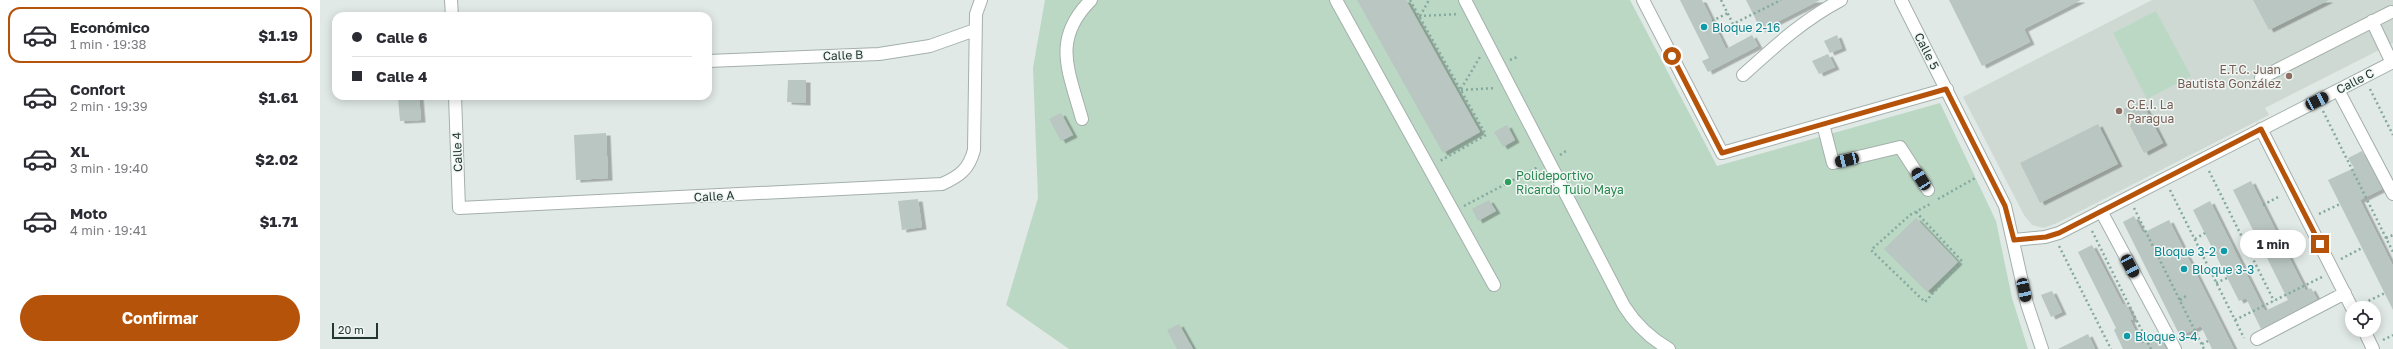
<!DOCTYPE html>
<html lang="es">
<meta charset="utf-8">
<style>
:root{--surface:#fff;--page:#f7f7f7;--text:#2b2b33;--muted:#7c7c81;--line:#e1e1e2;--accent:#b45309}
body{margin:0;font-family:"Golos Text",sans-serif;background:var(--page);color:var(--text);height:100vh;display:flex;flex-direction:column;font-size:15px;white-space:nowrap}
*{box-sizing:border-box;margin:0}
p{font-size:13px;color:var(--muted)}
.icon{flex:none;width:22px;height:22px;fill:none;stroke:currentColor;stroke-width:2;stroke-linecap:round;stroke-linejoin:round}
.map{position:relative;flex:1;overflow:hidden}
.panel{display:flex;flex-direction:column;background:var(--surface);width:320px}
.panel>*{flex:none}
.guide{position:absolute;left:12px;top:12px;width:380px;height:88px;border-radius:12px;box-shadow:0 2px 10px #0003;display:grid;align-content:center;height:88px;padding:0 20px;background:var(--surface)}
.tools{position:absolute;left:2025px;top:301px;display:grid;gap:8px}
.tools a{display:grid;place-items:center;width:36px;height:36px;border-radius:50%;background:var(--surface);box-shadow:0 2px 10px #0003;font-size:20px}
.scale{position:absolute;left:12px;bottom:10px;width:46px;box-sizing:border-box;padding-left:4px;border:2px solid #233732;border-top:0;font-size:11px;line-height:14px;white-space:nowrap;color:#233732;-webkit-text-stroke:3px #f0f6f3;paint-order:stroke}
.end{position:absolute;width:18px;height:18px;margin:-9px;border:5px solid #b45309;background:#fff;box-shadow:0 0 0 2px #fff}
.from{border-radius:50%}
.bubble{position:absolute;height:28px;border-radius:14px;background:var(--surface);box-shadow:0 2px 10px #0003;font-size:13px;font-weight:700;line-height:28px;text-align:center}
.car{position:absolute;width:12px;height:24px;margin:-12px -6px;border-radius:5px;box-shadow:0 0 3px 1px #0007;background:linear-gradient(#222 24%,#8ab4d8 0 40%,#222 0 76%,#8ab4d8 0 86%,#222 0)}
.guide b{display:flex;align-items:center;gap:14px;height:38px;font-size:15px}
.guide b+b{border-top:1px solid var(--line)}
.guide i{width:10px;height:10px;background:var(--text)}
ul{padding:7px 0 0;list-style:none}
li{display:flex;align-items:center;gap:12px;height:56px;margin:0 8px 6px;padding:0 12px;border:2px solid transparent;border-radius:12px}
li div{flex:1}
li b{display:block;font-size:15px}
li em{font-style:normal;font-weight:700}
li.selected{border-color:var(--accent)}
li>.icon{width:36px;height:36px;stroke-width:1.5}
.action{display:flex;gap:8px;margin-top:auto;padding:8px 20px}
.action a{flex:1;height:46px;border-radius:24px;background:var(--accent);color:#fff;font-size:16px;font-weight:700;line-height:46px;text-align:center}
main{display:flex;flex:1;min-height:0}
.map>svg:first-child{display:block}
.built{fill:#cfd9d4}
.green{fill:#bbd8c4}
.building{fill:#b9c6c1;filter:url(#shadow)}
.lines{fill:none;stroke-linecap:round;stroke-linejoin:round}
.minor-casing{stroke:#a4b0ac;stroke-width:14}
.path{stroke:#84a99f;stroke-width:2.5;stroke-dasharray:2 3;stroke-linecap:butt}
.minor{stroke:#fff;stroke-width:12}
.route{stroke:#b45309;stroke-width:5}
.culture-dot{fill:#0f9aa8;stroke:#f0f6f3;stroke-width:1.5}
.education-dot{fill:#8d6e63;stroke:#f0f6f3;stroke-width:1.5}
.leisure-dot{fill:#2e9e5b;stroke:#f0f6f3;stroke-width:1.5}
.labels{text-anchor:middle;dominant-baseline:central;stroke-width:3;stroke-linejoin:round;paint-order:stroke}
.culture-label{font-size:12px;fill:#0d838f;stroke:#f0f6f3;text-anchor:start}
.street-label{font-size:12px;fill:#233732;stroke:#f0f6f3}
.education-label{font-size:12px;fill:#785e54;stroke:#f0f6f3;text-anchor:end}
.leisure-label{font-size:12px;fill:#27864d;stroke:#f0f6f3;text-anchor:start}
</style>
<main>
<section class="panel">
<ul>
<li class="selected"><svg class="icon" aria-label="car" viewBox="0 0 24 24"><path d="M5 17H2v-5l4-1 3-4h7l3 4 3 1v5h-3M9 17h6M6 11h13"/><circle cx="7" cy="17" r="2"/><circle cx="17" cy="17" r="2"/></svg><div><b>Económico</b><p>1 min · 19:38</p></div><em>$1.19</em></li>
<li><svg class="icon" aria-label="car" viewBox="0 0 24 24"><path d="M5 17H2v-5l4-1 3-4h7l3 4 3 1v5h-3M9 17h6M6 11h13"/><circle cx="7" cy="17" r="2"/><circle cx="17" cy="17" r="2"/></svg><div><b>Confort</b><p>2 min · 19:39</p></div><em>$1.61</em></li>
<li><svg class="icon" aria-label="car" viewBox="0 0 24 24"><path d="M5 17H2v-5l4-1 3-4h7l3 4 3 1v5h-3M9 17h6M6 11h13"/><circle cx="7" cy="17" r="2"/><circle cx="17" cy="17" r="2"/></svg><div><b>XL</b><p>3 min · 19:40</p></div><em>$2.02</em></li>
<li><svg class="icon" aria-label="car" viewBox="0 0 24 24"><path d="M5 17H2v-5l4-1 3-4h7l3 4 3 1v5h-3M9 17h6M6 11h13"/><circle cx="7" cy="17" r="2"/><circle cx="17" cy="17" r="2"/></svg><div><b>Moto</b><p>4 min · 19:41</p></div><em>$1.71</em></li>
</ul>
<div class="action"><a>Confirmar</a></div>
</section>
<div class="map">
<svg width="2073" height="349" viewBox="0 0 2073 349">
<defs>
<filter id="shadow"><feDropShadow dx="4.5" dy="2.5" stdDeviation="0" flood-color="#0004"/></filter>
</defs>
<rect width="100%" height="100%" fill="#e0e9e5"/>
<path class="built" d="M1832 0H2073V43L1945 108 1949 115 1737 223 1724 228 1712 225 1704 215 1643 97Z"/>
<path class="green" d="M725 0H1310L1397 166 1620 103 1676 221 1692 298 1708 349H749L686 305 718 198 713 68Z
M1836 11 1871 76 1827 99 1793 33Z"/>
<path class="building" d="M1037 0H1086L1160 132 1123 153Z
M1360 0H1382L1406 49 1432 35 1438 46 1388 72 1382 61 1389 58Z
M1426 0H1500L1441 30Z
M1629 0H1761L1704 29 1710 42 1662 66Z
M1933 0H2009L1949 30Z
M1517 35 1522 48 1510 53 1504 41Z
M1508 54 1515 67 1499 74 1492 61Z
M468 80H486V103L467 102Z
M99 96 101 120 80 121 78 98Z
M1821 100 1843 143 1824 153 1802 110Z
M741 113 753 135 741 141 729 119Z
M1778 124 1798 164 1720 203 1700 163Z
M1187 125 1195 140 1183 147 1174 132Z
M286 133 288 178 256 180 254 135Z
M2042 151 2062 189 2040 200 2073 266V310L2008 180 2034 168 2028 158Z
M1931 181 1986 291 1991 288 1997 299 1941 329 1926 298 1919 301 1873 210 1890 201 1945 311 1968 300 1913 190Z
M598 199 602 227 582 230 578 201Z
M1169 200 1176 211 1158 221 1152 209Z
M1814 216 1823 233 1849 220 1914 349H1892L1881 326 1860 336 1803 222Z
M1596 218 1638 262 1607 292 1564 249Z
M1772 245 1803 305 1806 304 1813 319 1810 320 1822 344 1839 336 1846 349H1803L1794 330 1796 328 1758 252Z
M1732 291 1742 312 1731 317 1721 295Z
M859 324 873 349H857L847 330Z
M1768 334 1775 349H1738Z"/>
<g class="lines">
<g class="minor-casing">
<path id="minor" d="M131 0 132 16
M1016 0 1174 285
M1145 0 1304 306C1316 325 1330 338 1349 349
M1323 0 1402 153 1627 89
M1581 0 1685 206 1707 304 1722 349
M2052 21 2072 63
M388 61 559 54 610 46 655 30
M1423 75C1454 47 1483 20 1521 0
M1941 78 2071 12
M2018 90 2073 194
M135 96 139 208 622 184C640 176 649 169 654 150L656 14 661 0
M762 119C749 71 731 40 771 0
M1503 124 1513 163 1580 147 1608 190
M1941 129 2032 308
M1781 211 1855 349
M1694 240 1725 237 1739 233 2073 62
M2044 330 2053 349
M1937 339 2025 293"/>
</g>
<path class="path" d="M1090 0 1166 135 1120 161
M1401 0 1413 24 1461 0
M1099 16 1139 14
M1100 16 1109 0
M1392 21 1408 13
M1190 60 1197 57
M1141 89 1160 57
M2050 89 2073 135
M1141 90 1176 88
M2003 111 2073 252
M1240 155 1246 151
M1889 171 1954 301
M1850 190 1924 338
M1618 199 1657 177
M1943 205 1960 196
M1144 206 1218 167
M1814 208 1884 349
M1596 212 1642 261 1605 302 1551 250 1590 215 1610 204
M1999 214 2020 204
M1772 231 1831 349
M2066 238 2073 235
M1875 239 1885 233
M1739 246 1791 349
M1965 249 1984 240
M1837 255 1844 252
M2021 259 2042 248
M1896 283 1907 278
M1860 300 1866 296
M2044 303 2065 293
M1915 320 2002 277
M2063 340 2073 335
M1882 344 1888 341"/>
<use href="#minor" class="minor"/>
</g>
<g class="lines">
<path class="route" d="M1352 56 1402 153 1626 89 1685 206 1694 240 1726 237 1739 233 1941 129 2000 244"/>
</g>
<g class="culture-dot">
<circle cx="1384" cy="27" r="4"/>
<circle cx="1904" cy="251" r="4"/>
<circle cx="1864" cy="269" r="4"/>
<circle cx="1807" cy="336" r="4"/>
</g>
<g class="education-dot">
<circle cx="1969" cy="76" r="4"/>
<circle cx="1799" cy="111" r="4"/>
</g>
<circle class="leisure-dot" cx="1188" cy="182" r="4"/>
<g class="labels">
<g class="culture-label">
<text x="1392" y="27">Bloque 2-16</text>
<text x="1896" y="251" text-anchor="end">Bloque 3-2</text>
<text x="1872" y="269">Bloque 3-3</text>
<text x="1815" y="336">Bloque 3-4</text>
</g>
<g class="street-label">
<text transform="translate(1607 51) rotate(63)">Calle 5</text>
<text transform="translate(523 55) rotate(-2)">Calle B</text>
<text transform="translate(2035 81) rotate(-27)">Calle C</text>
<text transform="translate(137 152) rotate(-92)">Calle 4</text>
<text transform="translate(394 196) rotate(-3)">Calle A</text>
</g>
<g class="education-label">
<text x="1961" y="69">E.T.C. Juan<tspan x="1961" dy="14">Bautista González</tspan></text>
<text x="1807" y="104" text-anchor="start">C.E.I. La<tspan x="1807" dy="14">Paragua</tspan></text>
</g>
<g class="leisure-label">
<text x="1196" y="175">Polideportivo<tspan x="1196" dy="14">Ricardo Tulio Maya</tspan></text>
</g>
</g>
</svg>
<div class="tools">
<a><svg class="icon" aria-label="locate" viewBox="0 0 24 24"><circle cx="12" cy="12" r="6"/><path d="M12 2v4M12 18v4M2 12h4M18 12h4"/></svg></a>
</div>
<div class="scale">20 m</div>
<i class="end from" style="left:1352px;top:56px"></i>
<i class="end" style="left:2000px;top:244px"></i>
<div class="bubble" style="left:1920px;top:230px;width:66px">1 min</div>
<i class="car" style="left:1997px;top:101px;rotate:63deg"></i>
<i class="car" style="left:1527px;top:160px;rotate:257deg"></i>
<i class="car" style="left:1601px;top:179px;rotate:327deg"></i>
<i class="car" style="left:1810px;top:266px;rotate:152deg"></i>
<i class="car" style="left:1704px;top:290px;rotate:168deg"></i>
<div class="guide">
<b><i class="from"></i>Calle 6</b>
<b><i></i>Calle 4</b>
</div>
</div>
</main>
